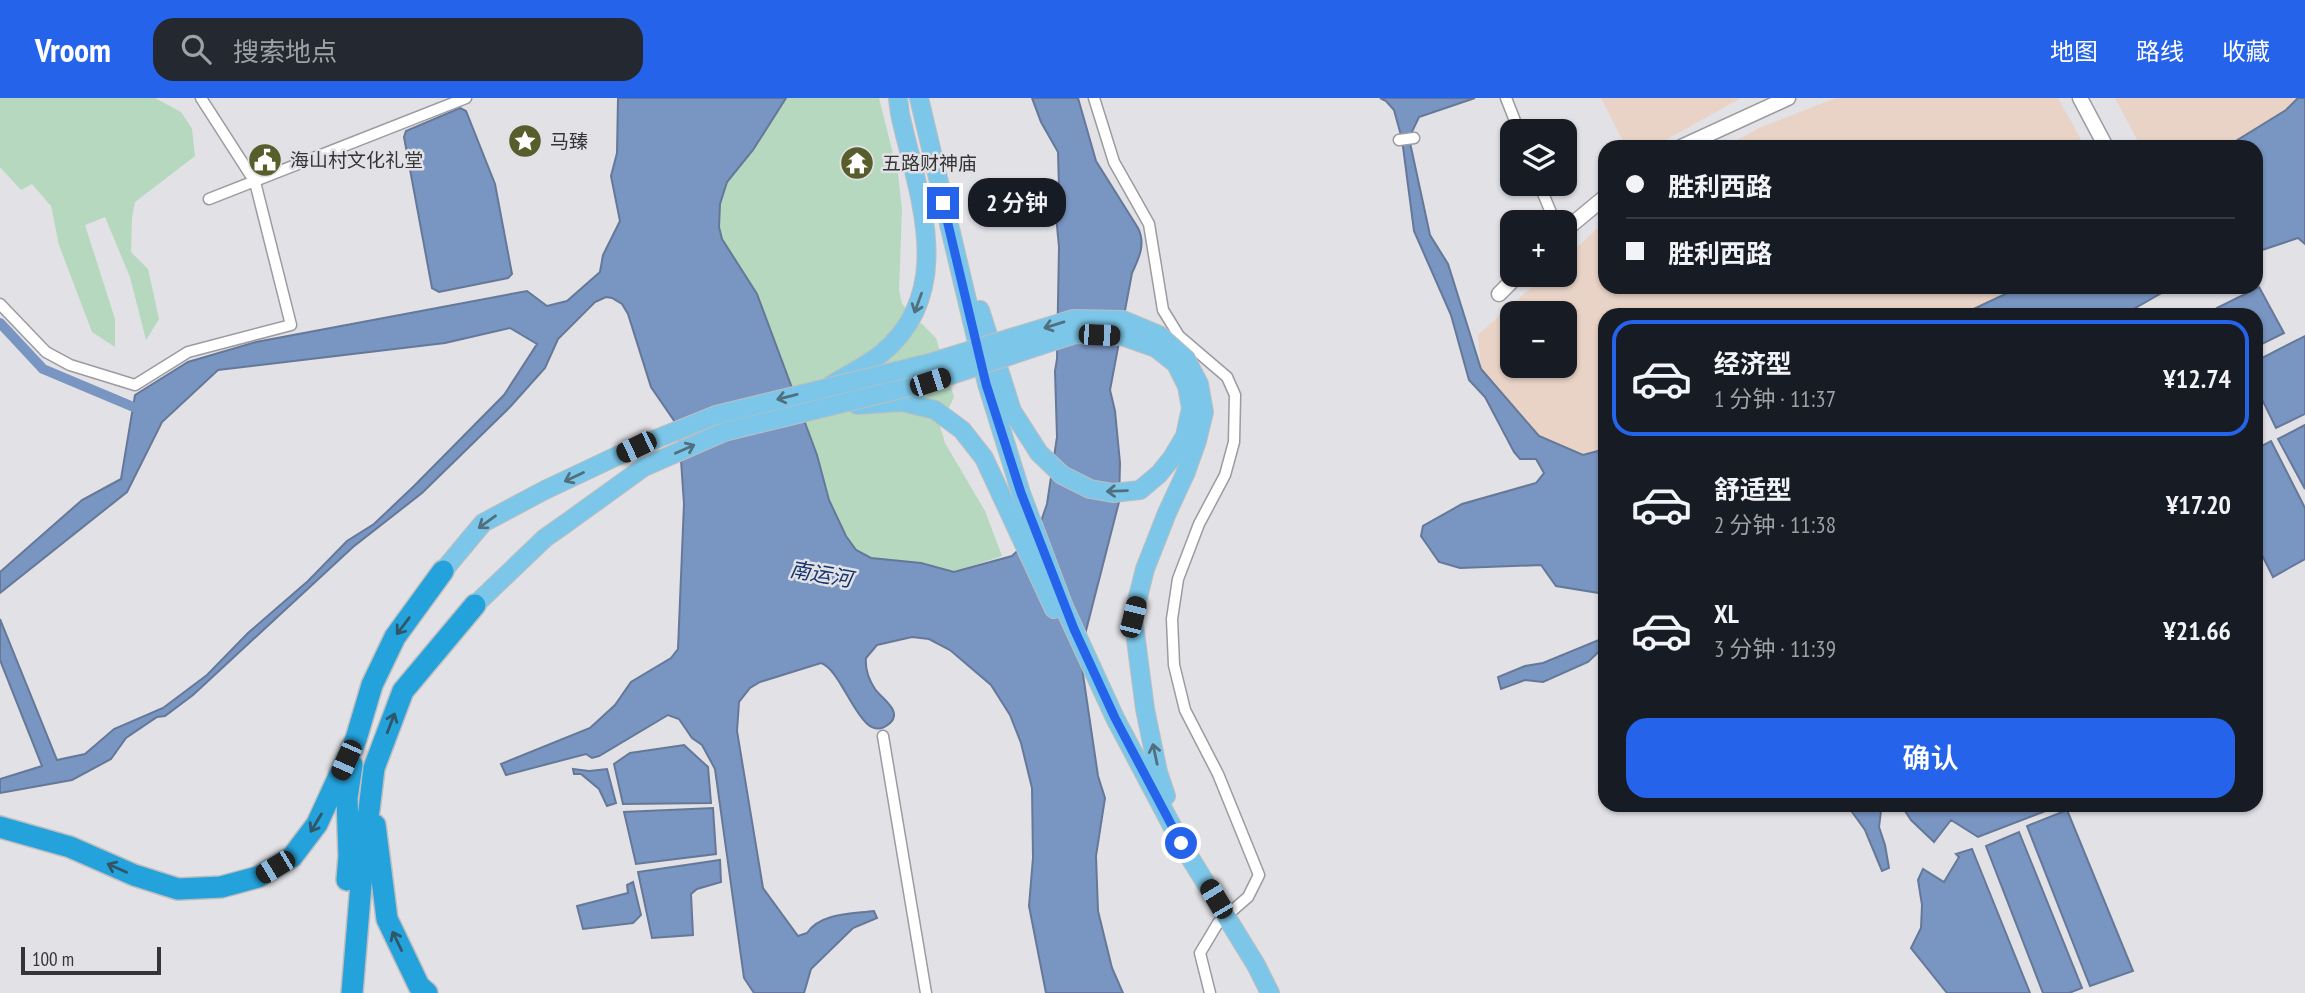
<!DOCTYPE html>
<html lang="zh">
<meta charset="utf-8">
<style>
:root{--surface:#171b24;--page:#242831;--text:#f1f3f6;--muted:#9ea1a6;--line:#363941;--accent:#2563eb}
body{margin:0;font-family:"PT Sans Narrow","Noto Sans SC",sans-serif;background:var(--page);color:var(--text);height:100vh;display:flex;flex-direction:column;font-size:26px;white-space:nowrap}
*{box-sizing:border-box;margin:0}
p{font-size:23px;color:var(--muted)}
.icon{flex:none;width:38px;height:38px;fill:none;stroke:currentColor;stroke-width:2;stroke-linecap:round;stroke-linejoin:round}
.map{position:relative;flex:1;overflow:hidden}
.drawer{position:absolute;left:1598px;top:210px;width:665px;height:504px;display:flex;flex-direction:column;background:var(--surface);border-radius:21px;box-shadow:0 2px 5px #0004}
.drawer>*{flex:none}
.banner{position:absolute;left:1598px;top:42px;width:665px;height:154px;border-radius:21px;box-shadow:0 2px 5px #0004;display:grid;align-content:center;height:154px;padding:0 28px;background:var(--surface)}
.tools{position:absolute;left:1500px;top:21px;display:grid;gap:14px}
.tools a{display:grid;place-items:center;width:77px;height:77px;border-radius:14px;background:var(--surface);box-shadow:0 2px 5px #0004;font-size:35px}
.scale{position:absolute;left:21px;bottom:18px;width:140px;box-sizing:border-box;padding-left:7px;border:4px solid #353537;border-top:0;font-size:19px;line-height:24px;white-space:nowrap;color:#353537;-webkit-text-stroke:5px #e1e1e6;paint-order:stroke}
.end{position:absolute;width:32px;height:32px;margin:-16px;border:9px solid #2563eb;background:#fff;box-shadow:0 0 0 4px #fff}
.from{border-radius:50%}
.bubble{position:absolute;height:49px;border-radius:21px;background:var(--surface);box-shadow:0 2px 5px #0004;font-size:23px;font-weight:600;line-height:49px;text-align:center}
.car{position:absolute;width:21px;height:42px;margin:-21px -10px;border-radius:9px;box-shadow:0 0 5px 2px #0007;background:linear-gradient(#222 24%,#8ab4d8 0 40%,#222 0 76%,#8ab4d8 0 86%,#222 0)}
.banner b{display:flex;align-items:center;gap:24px;height:66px;font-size:26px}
.banner b+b{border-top:2px solid var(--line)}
.banner i{width:18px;height:18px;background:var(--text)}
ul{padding:12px 0 0;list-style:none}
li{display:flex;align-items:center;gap:21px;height:116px;margin:0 14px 10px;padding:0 14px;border:4px solid transparent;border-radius:21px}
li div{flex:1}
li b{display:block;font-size:26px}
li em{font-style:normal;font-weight:600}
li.active{border-color:var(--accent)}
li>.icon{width:63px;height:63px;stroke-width:1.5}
.cta{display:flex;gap:14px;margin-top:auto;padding:14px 28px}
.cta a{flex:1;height:80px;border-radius:21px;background:var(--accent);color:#fff;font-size:28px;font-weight:600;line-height:80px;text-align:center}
header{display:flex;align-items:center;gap:42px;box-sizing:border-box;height:98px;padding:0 35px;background:var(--accent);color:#fff}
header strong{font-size:33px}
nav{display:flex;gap:38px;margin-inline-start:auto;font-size:24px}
.search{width:490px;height:63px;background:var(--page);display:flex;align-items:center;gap:18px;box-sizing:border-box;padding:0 24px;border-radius:21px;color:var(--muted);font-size:26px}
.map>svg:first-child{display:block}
.industrial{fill:#e9d3c6;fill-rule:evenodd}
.green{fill:#b5d8bf}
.water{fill:#7995c2;stroke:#657898;stroke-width:2}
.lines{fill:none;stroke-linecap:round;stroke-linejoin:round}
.canal{stroke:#7995c2;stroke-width:10}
.minor-casing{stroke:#9b9ba0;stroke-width:13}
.tertiary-casing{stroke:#9b9ba0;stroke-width:17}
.primary-casing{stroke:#bebebf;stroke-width:20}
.motorway-casing{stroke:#bebebf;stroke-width:24}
.minor{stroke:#fff;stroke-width:10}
.tertiary{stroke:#fff;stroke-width:14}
.primary{stroke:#7cc7e9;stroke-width:18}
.motorway{stroke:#24a2db;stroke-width:21}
.primary-bridge-casing{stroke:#bebebf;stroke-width:20;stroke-linecap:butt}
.primary-bridge{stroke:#7cc7e9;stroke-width:18}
.oneway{stroke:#516f7e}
.oneway2{stroke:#305668}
.route{stroke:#2563eb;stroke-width:9}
.labels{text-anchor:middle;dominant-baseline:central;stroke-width:5;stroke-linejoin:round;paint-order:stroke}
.poi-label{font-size:19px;fill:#353537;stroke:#e1e1e6;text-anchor:start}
.water-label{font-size:21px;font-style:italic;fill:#14366d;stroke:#e1e1e6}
</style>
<header>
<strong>Vroom</strong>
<div class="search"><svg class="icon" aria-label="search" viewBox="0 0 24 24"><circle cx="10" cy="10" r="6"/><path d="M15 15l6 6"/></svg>搜索地点</div>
<nav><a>地图</a><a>路线</a><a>收藏</a></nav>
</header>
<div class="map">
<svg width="2305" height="895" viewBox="0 0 2305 895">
<rect width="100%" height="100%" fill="#e1e1e6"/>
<path class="industrial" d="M1601 0H1741L1653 49H1626Z
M1836 0H2058L2085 49H1725L1761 29Z
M2115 0H2298L2286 12 2226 49H2141Z
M1605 124V189H2020L1961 217H1605V351L1583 357 1539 338 1481 271 1478 237 1545 177H1564L1565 160ZM1512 215H1564V268H1512Z"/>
<path class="green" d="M0 0H155L181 14 192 31 195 58 135 104 132 120 131 154 148 171 159 221 146 242 130 179 105 119 85 127 115 221V249L92 234 59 147 51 108 32 86 21 92 0 69Z
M786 0H879L898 76 902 111 899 192 902 206 936 240 954 299 940 328 945 345 985 413 1002 458 954 474 921 465 871 460 856 452 838 423 829 402 817 357 757 196 722 141 719 129 720 106 727 84 753 51Z"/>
<path class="water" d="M618 0H786L753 52 727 84 720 106 719 129 722 141 757 196 817 357 829 402 846 438 856 452 871 460 921 465 954 474 1012 458 1037 435 1047 406 1057 339 1055 273 1057 261 1059 149 1055 107 1059 90 1058 54 1041 24 1032 0H1078L1096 63 1138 130C1146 146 1139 160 1132 175L1110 292 1115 313 1120 365 1119 404 1080 556 1098 678 1105 700 1096 758 1098 813 1112 870 1123 895H1046L1029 808 1033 760 1032 690 1021 645 1010 617 991 587 950 552 929 541 912 539 877 547 866 560C865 570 869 582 875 591 881 600 903 613 890 625 861 652 845 573 821 565L760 584 750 590 739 604 737 633 763 790 798 838 807 835C820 815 852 816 874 813L877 820 853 830 811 871 804 895H754L744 880 715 671 702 647 692 640 679 621 668 617 599 658 592 660 586 656 506 677 501 666 590 630 615 607 631 584 671 560 678 551 684 406 679 333 677 327 651 289 628 216 622 206 612 200 606 199 595 204 558 241 545 270 510 309 422 395 353 449 193 597 165 618 157 619 126 640 111 661 72 682 0 695V681L42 668 0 562V521L57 662 85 656 114 631 163 610 207 577 248 535 308 483 347 443 374 426 414 388 504 297 537 246 510 230 445 245 218 272 162 324 127 394 0 495V474L82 402 121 381 135 297 188 264 256 244 527 193 547 208 567 203 600 174 603 157 620 123 611 78 617 55Z
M1380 0H1475L1419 19 1409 40 1430 137 1448 166 1481 271 1539 338 1583 357 1605 351V496L1556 488 1541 467 1460 470 1439 464 1421 438 1423 428 1462 406 1536 385 1544 375 1536 361H1520L1514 354 1485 299 1469 282 1451 217 1414 133 1402 41 1394 12 1386 3Z
M2298 0H2305V146L2298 140 2256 154V49H2226L2286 12Z
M460 10 466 13 495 86 512 176 508 180 439 194 432 190 404 39 406 33Z
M2020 189H2172L2123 217H1961Z
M2259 189 2284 235 2256 249V217H2221L2217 210Z
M2305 238V316L2276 330 2256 289V263Z
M2305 327V391L2278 341Z
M2271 343 2305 410V461L2273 479 2256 445V351Z
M1605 537V548L1588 564 1543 584 1525 582 1501 591 1498 579 1525 568 1543 565 1599 542Z
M684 647 708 669 711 705 623 706 614 666 630 655Z
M573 671 589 673 607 671 616 705 607 708 599 691 581 676H574Z
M1847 707H1879L1881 713 1879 729 1885 747 1889 770 1882 773 1865 732Z
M1901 707H2061L1978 739 1951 722 1934 744 1911 722Z
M713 710 716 756 636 766 624 714Z
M2067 712 2133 873 2090 888 2027 728Z
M2019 734 2082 890 2069 895H2043L1986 748Z
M1972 751 2030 895H1947L1911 850 1921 830 1922 807 1918 782 1923 771 1944 784 1959 759 1956 756Z
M720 762 721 784 697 791 691 796 693 837 652 840 638 774Z
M633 784 641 817 633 825 583 831 577 808 628 795 627 787Z"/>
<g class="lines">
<path class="canal" d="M0 225 43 271 143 313"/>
<g class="minor-casing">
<path id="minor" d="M1094 0 1114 64 1149 126 1163 212 1179 238 1227 279 1235 297 1234 344 1225 377 1199 426 1178 481 1172 521 1174 567 1185 612 1218 676 1259 777 1248 799 1218 825 1200 855 1210 895
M1506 0 1519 33
M1399 42 1414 40
M1539 86 1555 124
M209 101 466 0
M0 206 46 254 70 267 135 287 188 254 291 227 255 84 201 0
M883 638 926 895"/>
</g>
<g class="tertiary-casing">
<path id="tertiary" d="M2080 0 2106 49
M1681 49 1788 0
M1564 133 1605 99
M1499 196 1518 177"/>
</g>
<g class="primary-casing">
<path id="primary" d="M919 0 987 286 1021 395 1064 509 1115 620 1181 745 1256 867 1270 895
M980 212 1012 313 1039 355 1062 377 1090 391 1113 395 1140 392 1159 376 1172 360
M831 287C847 277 866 268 881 256 958 193 918 97 900 16L898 0
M857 307 902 304 935 312 962 332 984 360 1054 511
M443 473 483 425 545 392
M475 507 545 440 565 426
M1166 698 1158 674 1145 611 1133 519 1145 471 1167 415 1186 374"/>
</g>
<g class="motorway-casing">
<path id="motorway" d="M375 727 387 821 419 888 427 895
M0 729 70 749 134 777 178 791 221 789 258 779 292 759 317 726 356 641 372 587 395 539 443 473
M347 782 349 758 347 700 352 667
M352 895 363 762 374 670 403 593 475 507"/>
</g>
<use href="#minor" class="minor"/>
<use href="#tertiary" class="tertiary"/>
<use href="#primary" class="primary"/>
<use href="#motorway" class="motorway"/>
<g class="primary-bridge-casing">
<path id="primary-bridge" d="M545 392 636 349 716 317 929 265 1073 221 1123 222 1159 237 1186 261 1199 286 1204 314 1197 343 1186 374
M565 426 644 369 724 334 930 284 1075 236 1122 238 1156 250 1176 266 1187 288 1191 310 1185 338 1172 360"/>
</g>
<use href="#primary-bridge" class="primary-bridge"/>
</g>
<defs><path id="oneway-shaft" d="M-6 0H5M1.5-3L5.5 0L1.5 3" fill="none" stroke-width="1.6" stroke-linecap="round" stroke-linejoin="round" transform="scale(1.75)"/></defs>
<g class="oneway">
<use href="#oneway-shaft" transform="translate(918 205) rotate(110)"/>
<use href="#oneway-shaft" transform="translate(1054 227) rotate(163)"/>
<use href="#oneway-shaft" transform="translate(787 299) rotate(166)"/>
<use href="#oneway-shaft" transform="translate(685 351) rotate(-24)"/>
<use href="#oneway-shaft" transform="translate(574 379) rotate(155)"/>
<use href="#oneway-shaft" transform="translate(1117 393) rotate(178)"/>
<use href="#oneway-shaft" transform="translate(487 424) rotate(144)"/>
<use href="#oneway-shaft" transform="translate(1155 656) rotate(-102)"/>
</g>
<g class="oneway2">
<use href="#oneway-shaft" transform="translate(403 528) rotate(127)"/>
<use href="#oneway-shaft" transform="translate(391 625) rotate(-69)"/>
<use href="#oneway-shaft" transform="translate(316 725) rotate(121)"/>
<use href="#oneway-shaft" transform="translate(117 770) rotate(-156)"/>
<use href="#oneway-shaft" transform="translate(397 843) rotate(-116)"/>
</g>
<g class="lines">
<path class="route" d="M943 105 986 286 1021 395 1074 531 1115 620 1181 745"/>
</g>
<defs>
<g id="sight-disc" transform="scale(1.75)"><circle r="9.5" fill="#575d2b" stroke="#e1e1e6"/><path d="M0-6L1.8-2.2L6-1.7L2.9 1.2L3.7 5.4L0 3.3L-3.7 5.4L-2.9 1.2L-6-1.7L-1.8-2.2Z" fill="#fff"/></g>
<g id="civic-disc" transform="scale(1.75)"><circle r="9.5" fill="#575d2b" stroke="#e1e1e6"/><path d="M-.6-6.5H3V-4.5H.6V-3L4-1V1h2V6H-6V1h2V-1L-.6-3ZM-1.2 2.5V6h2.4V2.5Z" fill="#fff"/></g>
<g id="temple-disc" transform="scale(1.75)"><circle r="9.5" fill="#575d2b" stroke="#e1e1e6"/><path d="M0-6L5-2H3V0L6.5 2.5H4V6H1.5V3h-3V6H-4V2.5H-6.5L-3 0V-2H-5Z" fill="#fff"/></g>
</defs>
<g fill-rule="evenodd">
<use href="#sight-disc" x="525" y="43"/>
<use href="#civic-disc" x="265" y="62"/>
<use href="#temple-disc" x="857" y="65"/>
</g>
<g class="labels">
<g class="poi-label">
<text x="550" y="43">马臻</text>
<text x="290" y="62">海山村文化礼堂</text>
<text x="882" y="65">五路财神庙</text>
</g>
<g class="water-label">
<text transform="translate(821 476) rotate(10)">南运河</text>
</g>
</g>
</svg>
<div class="tools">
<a><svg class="icon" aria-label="layers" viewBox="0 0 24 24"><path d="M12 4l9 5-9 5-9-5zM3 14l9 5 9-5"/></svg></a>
<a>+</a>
<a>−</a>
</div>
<div class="scale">100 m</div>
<i class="end from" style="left:1181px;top:745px"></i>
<i class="end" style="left:943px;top:105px"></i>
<div class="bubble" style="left:968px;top:80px;width:98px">2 分钟</div>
<i class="car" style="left:1099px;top:237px;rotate:92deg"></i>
<i class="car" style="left:930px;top:284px;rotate:72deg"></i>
<i class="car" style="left:636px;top:349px;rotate:244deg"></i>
<i class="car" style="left:1133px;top:519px;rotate:14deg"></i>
<i class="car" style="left:346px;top:662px;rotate:204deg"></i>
<i class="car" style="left:275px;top:769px;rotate:239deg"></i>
<i class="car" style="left:1216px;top:801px;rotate:329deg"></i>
<div class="banner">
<b><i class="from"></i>胜利西路</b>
<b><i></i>胜利西路</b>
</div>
<section class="drawer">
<ul>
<li class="active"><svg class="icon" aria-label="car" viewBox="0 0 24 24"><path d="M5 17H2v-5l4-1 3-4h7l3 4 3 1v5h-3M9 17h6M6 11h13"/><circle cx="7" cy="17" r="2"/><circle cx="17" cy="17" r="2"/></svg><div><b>经济型</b><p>1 分钟 · 11:37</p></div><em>¥12.74</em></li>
<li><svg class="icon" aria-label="car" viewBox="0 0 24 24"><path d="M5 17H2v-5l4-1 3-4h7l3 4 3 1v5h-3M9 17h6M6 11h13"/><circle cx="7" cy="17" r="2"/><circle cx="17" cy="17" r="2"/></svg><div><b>舒适型</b><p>2 分钟 · 11:38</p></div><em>¥17.20</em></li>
<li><svg class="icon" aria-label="car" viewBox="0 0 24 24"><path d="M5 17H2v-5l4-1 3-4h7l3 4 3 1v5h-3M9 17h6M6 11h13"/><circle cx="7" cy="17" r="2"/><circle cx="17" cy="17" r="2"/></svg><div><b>XL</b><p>3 分钟 · 11:39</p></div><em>¥21.66</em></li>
</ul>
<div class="cta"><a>确认</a></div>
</section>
</div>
